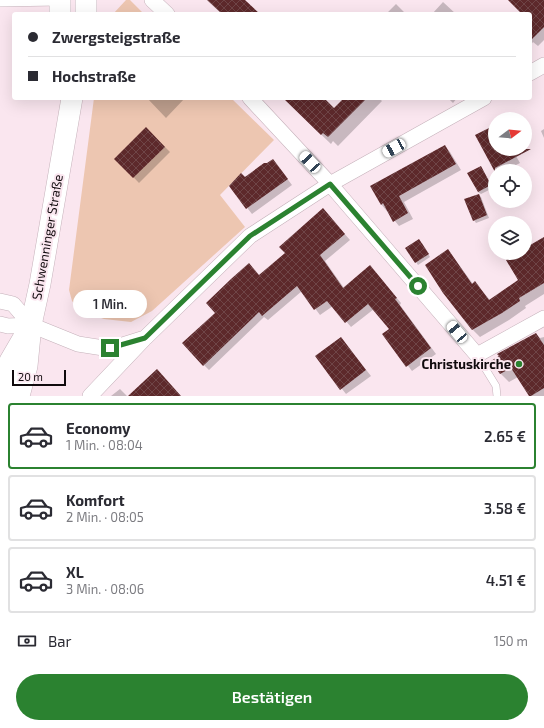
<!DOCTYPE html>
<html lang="de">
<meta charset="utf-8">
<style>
:root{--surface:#fff;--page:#f7f7f7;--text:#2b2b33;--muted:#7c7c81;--line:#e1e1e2;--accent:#2b8230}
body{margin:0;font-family:"Exo 2",sans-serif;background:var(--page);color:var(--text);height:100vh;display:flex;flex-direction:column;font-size:15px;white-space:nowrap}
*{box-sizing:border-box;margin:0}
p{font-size:13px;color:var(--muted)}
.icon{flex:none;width:22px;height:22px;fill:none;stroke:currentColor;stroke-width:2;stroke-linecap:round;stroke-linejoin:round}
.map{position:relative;height:396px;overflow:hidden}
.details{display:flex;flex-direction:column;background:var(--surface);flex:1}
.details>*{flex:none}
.banner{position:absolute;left:12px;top:12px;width:520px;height:88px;border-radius:4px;box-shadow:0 4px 16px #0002;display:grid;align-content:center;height:88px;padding:0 16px;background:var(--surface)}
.needle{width:26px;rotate:74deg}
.controls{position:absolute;left:488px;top:112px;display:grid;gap:8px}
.controls a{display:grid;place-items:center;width:44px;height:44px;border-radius:50%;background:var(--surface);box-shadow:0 4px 16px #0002;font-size:20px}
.scale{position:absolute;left:12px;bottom:10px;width:54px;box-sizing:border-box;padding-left:4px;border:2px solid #100a0d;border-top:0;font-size:11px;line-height:14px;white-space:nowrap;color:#100a0d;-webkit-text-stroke:3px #fae6ef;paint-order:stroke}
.end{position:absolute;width:18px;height:18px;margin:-9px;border:5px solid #2b8230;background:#fff;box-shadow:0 0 0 2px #fff}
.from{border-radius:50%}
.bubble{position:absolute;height:28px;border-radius:14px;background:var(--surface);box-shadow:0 4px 16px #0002;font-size:13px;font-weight:600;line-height:28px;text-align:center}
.car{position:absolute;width:12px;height:24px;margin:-12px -6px;border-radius:5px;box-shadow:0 0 3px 1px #0007;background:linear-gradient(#fff 24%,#345 0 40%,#fff 0 76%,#345 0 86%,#fff 0)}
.banner b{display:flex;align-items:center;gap:14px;height:38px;font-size:15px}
.banner b+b{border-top:1px solid var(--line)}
.banner i{width:10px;height:10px;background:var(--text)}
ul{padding:7px 0 0;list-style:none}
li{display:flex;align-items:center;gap:12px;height:66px;margin:0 8px 6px;padding:0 8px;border:2px solid var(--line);border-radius:4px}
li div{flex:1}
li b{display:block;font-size:15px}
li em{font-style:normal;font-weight:600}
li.on{border-color:var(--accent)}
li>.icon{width:36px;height:36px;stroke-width:1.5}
.pay{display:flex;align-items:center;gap:10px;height:44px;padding:0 16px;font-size:15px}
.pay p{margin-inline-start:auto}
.cta{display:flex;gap:8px;margin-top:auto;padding:8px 16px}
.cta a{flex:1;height:46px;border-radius:24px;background:var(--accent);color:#fff;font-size:16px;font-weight:600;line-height:46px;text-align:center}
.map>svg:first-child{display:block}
.grass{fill:#edc6b1}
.shadow{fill:#0003}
.building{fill:url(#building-cross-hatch)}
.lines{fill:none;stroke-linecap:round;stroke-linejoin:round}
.lane-casing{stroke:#c5b1ba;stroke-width:8}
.street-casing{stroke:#c5b1ba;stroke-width:16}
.secondary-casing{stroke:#c5b1ba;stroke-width:22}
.lane{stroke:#fff;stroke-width:7}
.street{stroke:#fff;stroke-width:15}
.secondary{stroke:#fff;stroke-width:21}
.route{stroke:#2b8230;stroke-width:5}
.poi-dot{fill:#2b8230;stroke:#fae6ef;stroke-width:1.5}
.labels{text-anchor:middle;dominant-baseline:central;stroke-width:4;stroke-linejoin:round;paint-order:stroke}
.street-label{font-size:13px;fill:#100a0d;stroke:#fae6ef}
.poi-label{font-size:13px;font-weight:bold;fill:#100a0d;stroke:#fae6ef;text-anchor:end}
</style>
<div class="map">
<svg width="544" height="396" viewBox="0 0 544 396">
<defs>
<pattern id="building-cross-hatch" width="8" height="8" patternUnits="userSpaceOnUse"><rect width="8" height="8" fill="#5d292b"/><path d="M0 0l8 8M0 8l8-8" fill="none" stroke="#6f4547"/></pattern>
</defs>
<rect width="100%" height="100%" fill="#fae6ef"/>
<path class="grass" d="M126 0H130L144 14H113Z
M94 98H231L274 140 220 195 245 227 152 311 131 322 104 319 81 311 72 301 69 290Z"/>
<path class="shadow" d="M509 0 544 1V40L538 46 533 42 530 46V14H523Z
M443 2 456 14H432Z
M396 4 406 14H386Z
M147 98H185L166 118Z
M290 98H322L334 109 345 98H379L382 101 338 146 333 141 331 144 308 122Z
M448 98H457L453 103Z
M495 126V149H512L520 163 504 171H497L494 168Z
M146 128 170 152 139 183 116 159Z
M544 129V138L541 131Z
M445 146 450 152 461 170 404 202 413 219 399 226 381 204 372 186Z
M273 160 292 185 252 214 230 186Z
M481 167 493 188 479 195 481 197 489 218 476 223 474 220 466 200 481 194 478 192Z
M328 215 350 240 325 261 344 288 375 272 401 303 400 305 436 354 412 371 384 334 390 329 374 309 351 327 333 306 320 315 302 291 268 320 264 317 209 370 204 365 260 276Z
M544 238V294L525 306 526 308 509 320 480 337 473 330 444 292 447 251 454 258 473 284 475 283 490 300 520 281 519 253H525V249Z
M422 243 430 257 418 265 416 262Z
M536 334 540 338 544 337V396H530L518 377 509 382 501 374 493 361Z
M341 338 371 376 346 394 317 357Z
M120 389 127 396H111Z"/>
<path class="building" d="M207 0H245L260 14H222Z
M508 0H544V27L530 41V14H522Z
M283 98H324L334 108 344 98H367L328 137 323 133 321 135Z
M495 125V149H531L495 168V172L475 135Z
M146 127 165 147 133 178 114 159Z
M445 145 456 164 399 196 408 213 393 222 383 203 381 205 370 186Z
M273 159 288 179 246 209 229 186 241 173 245 177 264 163H267Z
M481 166 491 185 478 192 467 173Z
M479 194 487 215 473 221 464 199Z
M323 208 345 234 320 255 343 288 370 265 397 298 395 299 431 348 406 367 382 334 389 329 368 304 345 323 327 301 314 310 297 286 262 316 259 312 203 366 182 343 215 313 206 303 231 279 249 263 259 275 285 253 279 247Z
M544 237V283L519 298 520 301 502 313 472 330 443 293 425 265 448 249 472 284 475 281 489 300 518 280 506 260 517 253H525V248Z
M419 239 429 254 415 263 405 248Z
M536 333 544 345V388L531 396H529L511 368 500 374 491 361 499 356 497 354Z
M341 337 366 370 340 390 315 356Z
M157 369 181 396H128Z"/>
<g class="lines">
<g class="lane-casing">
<path id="lane" d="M0 3 58 2
M477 355 496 386 497 396"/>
</g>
<g class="street-casing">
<path id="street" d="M152 0 167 14
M530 73 544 65
M250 98 330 184 477 355 544 318
M0 301 13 304 31 325 78 344 110 349 145 338 250 236 330 184 484 98
M0 324 8 326 31 325
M90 396 144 339"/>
</g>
<g class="secondary-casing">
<path id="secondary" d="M60 0V14
M86 0V14
M1 396 10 361 28 330
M19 396 27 366 31 325 40 284 72 98"/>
</g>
<use href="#lane" class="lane"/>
<use href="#street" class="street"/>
<use href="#secondary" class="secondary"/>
</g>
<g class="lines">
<path class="route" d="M110 348 145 338 250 236 330 184 418 286"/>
</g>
<circle class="poi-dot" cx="519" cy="364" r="4"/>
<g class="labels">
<g class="street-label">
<text transform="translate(47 237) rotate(-80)">Schwenninger Straße</text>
</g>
<g class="poi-label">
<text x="511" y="364">Christuskirche</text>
</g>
</g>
</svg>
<div class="controls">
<a><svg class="needle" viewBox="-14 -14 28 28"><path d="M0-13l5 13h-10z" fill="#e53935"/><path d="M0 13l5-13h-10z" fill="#7c7c81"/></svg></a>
<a><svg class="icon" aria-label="locate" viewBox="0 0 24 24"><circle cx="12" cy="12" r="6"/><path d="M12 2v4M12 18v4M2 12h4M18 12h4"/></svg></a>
<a><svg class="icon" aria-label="layers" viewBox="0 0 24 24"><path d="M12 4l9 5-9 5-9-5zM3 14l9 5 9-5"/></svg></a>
</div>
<div class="scale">20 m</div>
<i class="end from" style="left:418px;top:286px"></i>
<i class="end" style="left:110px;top:348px"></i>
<div class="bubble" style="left:73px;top:290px;width:74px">1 Min.</div>
<i class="car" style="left:394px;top:148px;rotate:241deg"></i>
<i class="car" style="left:310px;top:162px;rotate:317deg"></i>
<i class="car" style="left:457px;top:332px;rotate:320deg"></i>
<div class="banner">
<b><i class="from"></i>Zwergsteigstraße</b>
<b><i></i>Hochstraße</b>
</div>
</div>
<section class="details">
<ul>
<li class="on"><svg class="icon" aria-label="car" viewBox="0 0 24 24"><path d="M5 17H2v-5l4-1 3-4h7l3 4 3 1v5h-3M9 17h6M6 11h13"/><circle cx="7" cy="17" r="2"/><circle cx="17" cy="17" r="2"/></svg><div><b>Economy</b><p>1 Min. · 08:04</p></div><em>2.65 €</em></li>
<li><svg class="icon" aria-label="car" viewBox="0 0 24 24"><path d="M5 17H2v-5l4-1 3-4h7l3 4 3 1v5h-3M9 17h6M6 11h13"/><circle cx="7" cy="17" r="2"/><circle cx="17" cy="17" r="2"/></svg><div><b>Komfort</b><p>2 Min. · 08:05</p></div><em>3.58 €</em></li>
<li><svg class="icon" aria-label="car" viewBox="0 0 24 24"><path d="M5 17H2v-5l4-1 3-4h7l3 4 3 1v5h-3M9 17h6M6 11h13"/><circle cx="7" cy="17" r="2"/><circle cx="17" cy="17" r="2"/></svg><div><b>XL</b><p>3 Min. · 08:06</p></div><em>4.51 €</em></li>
</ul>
<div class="pay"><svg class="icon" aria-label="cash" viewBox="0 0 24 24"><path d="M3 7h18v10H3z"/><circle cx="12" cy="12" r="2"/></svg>Bar<p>150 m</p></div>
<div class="cta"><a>Bestätigen</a></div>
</section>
